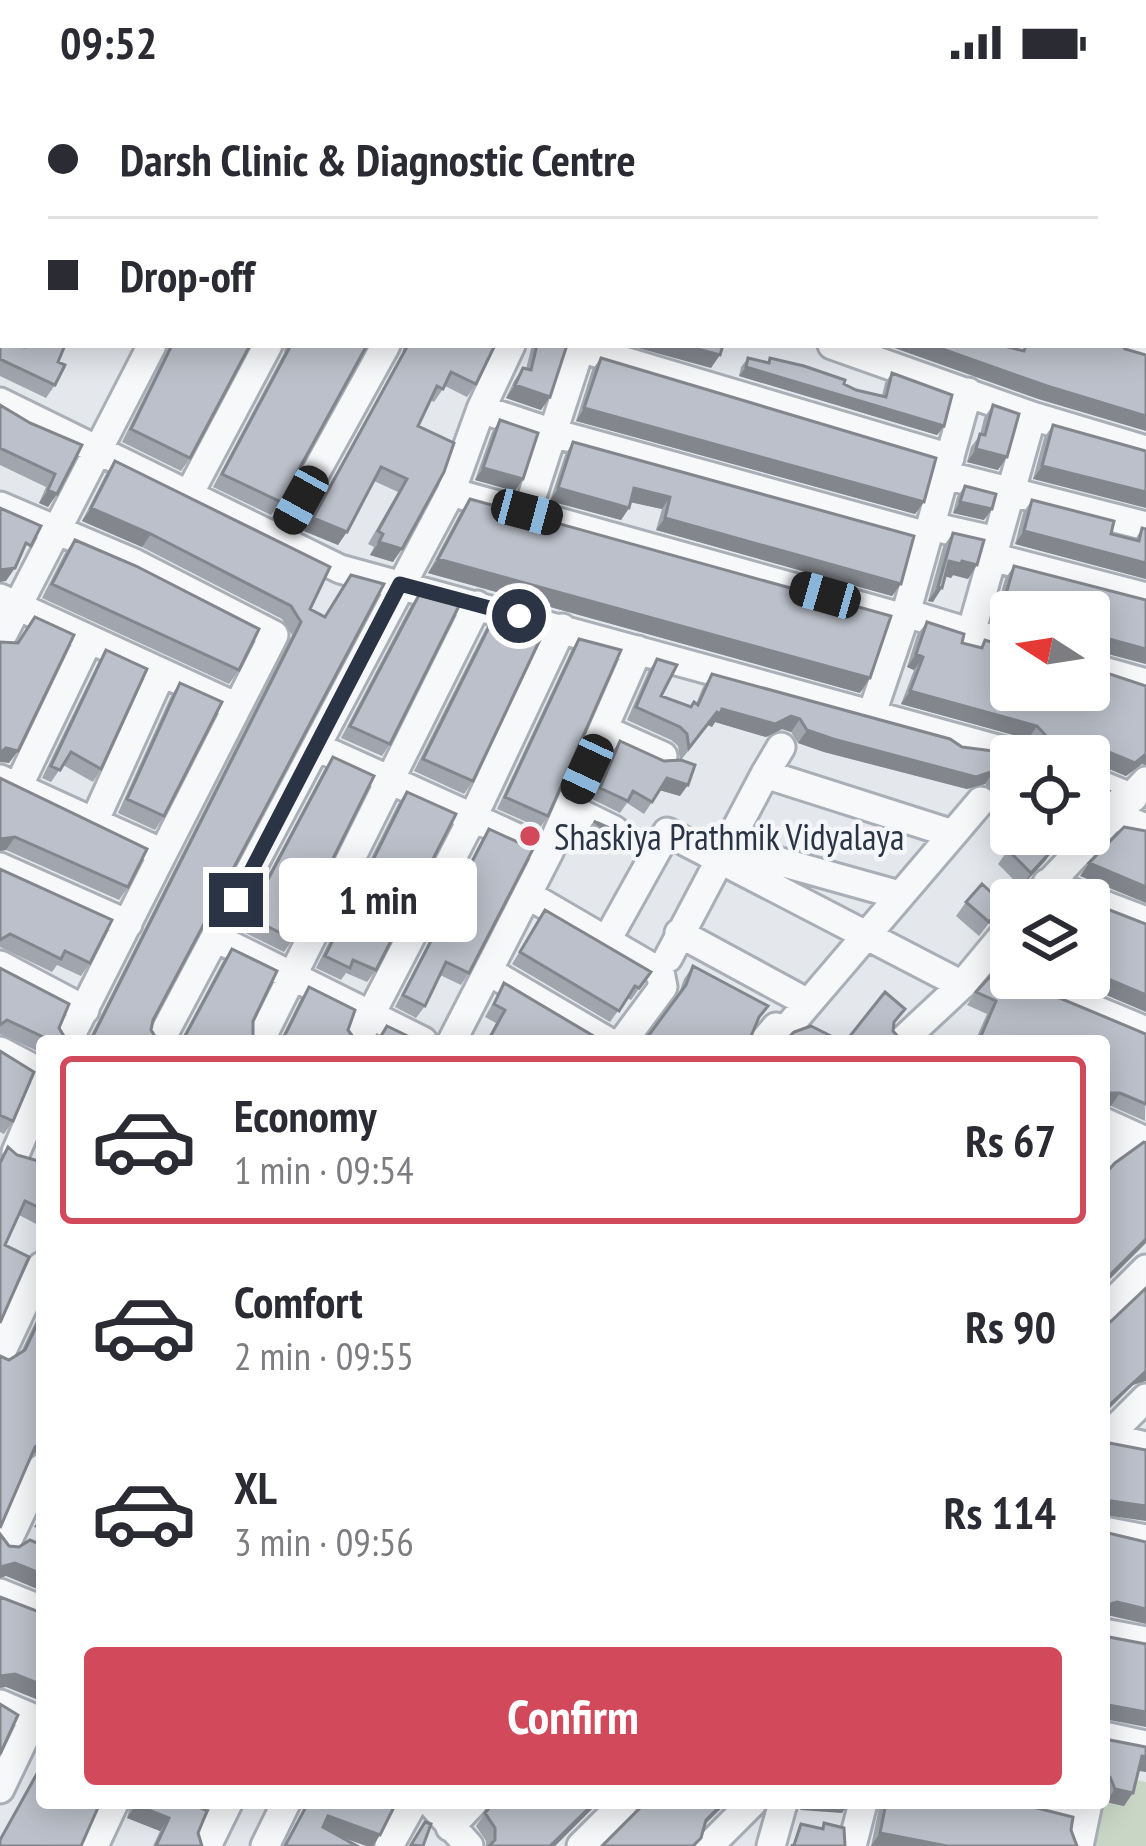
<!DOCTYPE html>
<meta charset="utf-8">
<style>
:root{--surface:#fff;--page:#f2f2f3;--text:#2b2b33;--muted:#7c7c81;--line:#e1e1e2;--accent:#d1495b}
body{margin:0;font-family:"PT Sans Narrow",sans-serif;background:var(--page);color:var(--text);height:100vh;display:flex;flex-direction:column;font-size:45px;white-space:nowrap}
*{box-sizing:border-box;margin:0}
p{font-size:39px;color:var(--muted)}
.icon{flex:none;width:66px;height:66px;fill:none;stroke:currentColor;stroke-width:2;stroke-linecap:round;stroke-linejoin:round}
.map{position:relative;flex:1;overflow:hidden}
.sheet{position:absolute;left:36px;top:951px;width:1074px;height:774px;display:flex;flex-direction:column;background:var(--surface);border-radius:12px;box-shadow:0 6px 30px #0003}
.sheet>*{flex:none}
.top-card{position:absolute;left:0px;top:0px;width:1146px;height:264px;box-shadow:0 6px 30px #0003;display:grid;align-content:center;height:264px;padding:0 48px;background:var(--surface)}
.needle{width:78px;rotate:282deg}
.buttons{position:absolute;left:990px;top:507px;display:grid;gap:24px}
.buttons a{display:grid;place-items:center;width:120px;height:120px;border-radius:12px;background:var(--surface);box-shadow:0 6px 30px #0003;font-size:60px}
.end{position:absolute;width:54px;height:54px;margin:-27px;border:15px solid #2b3445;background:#fff;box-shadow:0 0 0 6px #fff}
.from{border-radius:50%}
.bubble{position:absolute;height:84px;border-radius:12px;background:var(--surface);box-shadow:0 6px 30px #0003;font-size:39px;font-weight:700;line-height:84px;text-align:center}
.car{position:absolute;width:36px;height:72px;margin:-36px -18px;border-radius:15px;box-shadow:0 0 9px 3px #0007;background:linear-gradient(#222 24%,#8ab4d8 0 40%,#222 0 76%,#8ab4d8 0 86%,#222 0)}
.top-card b{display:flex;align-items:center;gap:42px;height:114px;font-size:45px}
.top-card b+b{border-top:3px solid var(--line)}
.top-card i{width:30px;height:30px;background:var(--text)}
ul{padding:21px 0 0;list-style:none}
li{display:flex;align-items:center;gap:36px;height:168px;margin:0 24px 18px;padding:0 24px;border:6px solid transparent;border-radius:12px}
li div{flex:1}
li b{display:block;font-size:45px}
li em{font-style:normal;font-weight:700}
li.on{border-color:var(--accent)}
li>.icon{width:108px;height:108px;stroke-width:1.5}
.primary-button{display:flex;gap:24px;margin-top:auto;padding:24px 48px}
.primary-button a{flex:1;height:138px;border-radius:12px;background:var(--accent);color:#fff;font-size:48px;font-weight:700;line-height:138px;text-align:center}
.status{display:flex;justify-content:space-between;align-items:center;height:84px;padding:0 60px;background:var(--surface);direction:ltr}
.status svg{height:33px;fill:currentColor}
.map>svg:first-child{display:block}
.green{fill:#c9d6c5}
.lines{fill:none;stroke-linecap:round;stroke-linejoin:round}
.minor-casing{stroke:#a9aeb7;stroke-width:33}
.minor{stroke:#f7f8fa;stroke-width:27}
.wall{fill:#a1a5ae}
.shaded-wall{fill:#83868d}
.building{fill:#bbc0ca;stroke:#83868d;stroke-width:3}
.route{stroke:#2b3445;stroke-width:15}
.poi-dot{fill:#d1495b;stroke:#f4f6f9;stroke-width:4.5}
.labels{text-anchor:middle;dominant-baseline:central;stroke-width:9;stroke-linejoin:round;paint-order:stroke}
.poi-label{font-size:36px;fill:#2b3445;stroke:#f4f6f9;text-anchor:start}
</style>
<div class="status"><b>09:52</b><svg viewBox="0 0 49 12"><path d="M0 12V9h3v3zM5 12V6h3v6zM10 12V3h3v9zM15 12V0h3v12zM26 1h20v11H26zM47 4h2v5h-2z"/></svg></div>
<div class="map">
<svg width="1146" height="1762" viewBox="0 0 1146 1762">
<rect width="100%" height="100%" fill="#e4e7ec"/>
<path class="green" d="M1106 1690 1146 1698V1762H1089L1099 1719H1104Z"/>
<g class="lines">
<g class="minor-casing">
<path id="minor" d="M156 0 163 3
M455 0 459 3
M632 0 641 3
M928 0 938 3
M278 3 280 0
M386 3 389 0
M828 3 829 0
M1052 3 1053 0
M0 41 3 43
M1143 70 1146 71
M1143 170 1146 171
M0 172 3 174
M570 261 950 374
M832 261 1032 332 1146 366
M1122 261 1146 269
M0 318 340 485 1023 672
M481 325 553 349 927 452
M945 391 1146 442
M451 408 904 534
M189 410 268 261
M0 422 134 479 274 551 163 769 94 738
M527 428 580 265
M930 442 997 457
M280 453 386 261
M992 473 1146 513
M0 514 237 623
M906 529 1011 561
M971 549 1032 332
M0 556 152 261
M1089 583 1146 599
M871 632 906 529 968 308
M605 646 663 672
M317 663 549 768
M765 690 781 663
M0 695 94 738 161 590
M1089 696 1133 714
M18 703 89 555
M569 724 614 746
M1114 731 1146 744
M953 750 981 717
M727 763 899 811
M0 783 128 840
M1047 799 1146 837
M528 811 660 888 663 903 623 957
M1033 816 1146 697
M613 845 667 748 962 901
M679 849 808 919
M216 854 423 957
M668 874 765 690 953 750 788 943
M0 881 85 926
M490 888 607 957
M1019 894 1146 947
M68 957 163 769
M160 957 451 408 481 325 511 261
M260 957 477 521
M357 957 473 733 562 544
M452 957 549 768 638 566
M764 957 776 943
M902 957 962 901 1011 842
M0 967 42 989
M1104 1038 1146 1057
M16 1068 42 1007
M1104 1075 1131 1051
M1104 1227 1146 1185
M0 1271 42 1182
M1106 1353 1146 1362
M1104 1356 1146 1314
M1104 1447 1146 1455
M7 1458 42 1384
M0 1509 42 1526
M1104 1549 1146 1557
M0 1620 42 1638
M1104 1652 1146 1661
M0 1705 34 1634
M431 1719 469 1762
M1019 1719 1085 1732
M450 1743 473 1719
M94 1762 114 1719
M207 1762 228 1719
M265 1762 286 1719
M389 1762 413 1719
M581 1762 624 1719
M709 1762 752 1719
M771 1762 783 1719
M852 1762 863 1719
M1079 1762 1088 1719"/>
</g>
<use href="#minor" class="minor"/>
</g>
<path class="wall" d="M476 0H632L634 3H481Z
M0 250 3 261H65L58 278 55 301 46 314 0 292Z
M170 261H250L190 374 181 387 122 358Z
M285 261H367L281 418 271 431 213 403 284 269Z
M404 261H495L476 300 467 313 445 302 434 318 430 316 418 342 393 478 370 471 374 463 368 460 398 408 374 397 338 461 304 447 402 270Z
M532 261H567L541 326 506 314 514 297 523 284 526 285Z
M601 274 924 418 915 430 576 337 592 286Z
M748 274 767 278 770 274 856 306 882 312 885 299 892 289 944 342 937 351 739 292 741 283Z
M0 321 30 339 82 361 48 423 39 419 46 403 0 381Z
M993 321 998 386 967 378 971 363 980 351 984 334Z
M500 336 523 395 515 407 475 396 492 348Z
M1053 341 1146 367 1033 395 1044 354Z
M573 358 901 500 892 512 656 446 662 425 631 418 629 424 621 436 550 417 565 371Z
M115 377 310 525 324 533 351 491 153 936 151 946 89 955 292 551 282 535 142 463 82 437 106 390Z
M965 402 984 436 953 429 957 413Z
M470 415 860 609 428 489 460 429Z
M1032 416 1111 450 1135 456 1142 444 1146 495 1015 460 1023 429Z
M953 449 968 495 953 491 951 494 945 492 933 518 928 517 943 463Z
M75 456 239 586 229 600 42 514 65 469Z
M1014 482 1146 516V580L1093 566H1089V528H1011V544L993 537 1005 495Z
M419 511 390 660 382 672 341 654 410 523Z
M495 531 473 697 464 710 414 687 486 544Z
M927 538 962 559 980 564 985 556 1146 602V681L1142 680 1126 692 1095 679 1040 668 1028 655 901 620 914 586 907 583 917 551Z
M579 555 548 732 540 744 497 725 571 567Z
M106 566 101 685 93 698 63 681 51 698 42 694 98 579Z
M657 575 661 612 691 623 696 620 703 603 712 590 962 663 1011 673V720L998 714 985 700 967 705 824 668 798 659 791 648 782 645 766 653 715 638 712 643 708 641 681 676 680 712 660 706 644 730 627 719 620 729 592 715 612 669 620 657 664 677 680 676 678 662 671 656 627 636 648 588Z
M180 599 164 732 155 746 118 729 171 612Z
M333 673 293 855 284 868 239 846 324 686Z
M0 694 128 803 119 816 6 766 0 767Z
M407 708 376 886 367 898 346 889 341 896 316 884 398 720Z
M594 737 623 750 610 770 584 751Z
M489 745 469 889 461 901 440 891 425 922 416 934 395 923 481 757Z
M1055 763 1045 777 1021 803 998 780 1008 766Z
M0 785 90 879 81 892 57 881 52 888 0 863Z
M966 818 1004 820 979 852 956 832Z
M545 826 651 888 631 916 627 914 610 938 512 880Z
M232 865 253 937V953L181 956 223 877Z
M693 882 757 937 646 955 678 912 684 895Z
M0 884 59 944 67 957H42V969L0 950Z
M1011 885 1021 898 1146 950 1145 1037 1111 1022H1104V957H975L987 930 967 921 976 908 1007 890Z
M504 899 602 957H486L496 939 485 933Z
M309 903 348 946 280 957 300 916Z
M0 967 13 1037 4 1050 0 1048Z
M8 1063 42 1095V1143L19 1131 5 1161 0 1239V1074Z
M42 1224V1367L39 1366 9 1276 21 1268Z
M1104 1652 1146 1688 1138 1687 1124 1722 1106 1718 1104 1714Z
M131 1719H191L202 1762H153L160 1747 127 1734Z
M490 1719H598L555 1762H486V1757L476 1742 490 1723Z
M880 1719H1017L1071 1746 1077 1762H871Z"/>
<path class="shaded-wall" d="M627 261H683L720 271 711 284Z
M886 261H931L1146 332V347L1038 315Z
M746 283 944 342 937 351 739 292Z
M515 301 550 313 541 326 506 314Z
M584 324 924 418 915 430 576 337Z
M976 365 1007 373 998 386 967 378Z
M1042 382 1146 408V424L1033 395Z
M483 384 523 395 515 407 475 396Z
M558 404 629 424 621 436 550 417Z
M634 404 670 413 662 425 625 417Z
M48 406 57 410 48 423 39 419Z
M960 418 992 425 984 436 953 429Z
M91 424 151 450 142 463 82 437Z
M313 434 347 448 338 461 304 447Z
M665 434 901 500 892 512 656 446Z
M1024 447 1146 479V495L1015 460Z
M379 458 402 465 393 478 370 471Z
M438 475 870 594 860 609 428 489Z
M949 477H962L977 481 968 495 953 491 951 494 941 491Z
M15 484 6 497 0 498V486Z
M938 503 942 504 933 518 928 517Z
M1002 524 1011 528V544L993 537Z
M1102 553 1146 565V580L1093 566H1089V556Z
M916 570 923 573 914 586 907 583Z
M910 607 1037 642 1028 655 901 620Z
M722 625 791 632 800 635 791 648 782 645 766 653 715 638 712 643 708 641 680 677 717 628Z
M807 646 994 687 985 700 967 705 824 668 798 659Z
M1049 655 1104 666 1146 670V681L1142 680 1126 692 1095 679 1089 680V672H1053L1040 668Z
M6 664 18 667 9 679 0 678V669Z
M667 694 688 701 680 712 659 706Z
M15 753 6 766 0 767V755Z
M1055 763 1045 777 1021 803 1031 789Z
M1089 779 1146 803V819L1080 792Z
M1089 887 1146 911V928L1066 894H1089Z
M1105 1009H1120L1111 1022H1104Z
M1146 1155V1159L1104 1201V1197Z
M1146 1287V1297L1133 1301 1104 1330V1326Z
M42 1358V1367L39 1366 26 1376 35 1363Z
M1104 1416 1146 1422V1437L1104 1431Z
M42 1431V1445L34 1443Z
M15 1479 42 1490V1507L6 1492 0 1494V1483Z
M1117 1518 1146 1525V1540L1107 1531 1104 1532V1522Z
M15 1590 42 1601 41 1617 6 1603 0 1604V1592Z
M1109 1621 1146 1628V1643L1104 1635V1626Z
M1142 1672 1146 1673V1688L1132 1685Z
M1115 1705 1133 1709 1124 1722 1106 1718Z
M594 1719H598L555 1762H550Z
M723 1719H727L696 1749 706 1736Z
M804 1719H849L842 1729 800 1726Z
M136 1721 169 1734 160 1747 127 1734Z
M328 1732 380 1751 373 1762H366L319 1745Z
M880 1749 947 1762H871Z"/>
<path class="building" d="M0 0H102L100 3H3V13L0 15Z
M184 0H274L276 3H181Z
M302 0H381L384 3H296Z
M410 0H454L457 3H407Z
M503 0H632L634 3H507Z
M663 0H825L826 3H660Z
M862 0H928L932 3H861Z
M1017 0H1049L1051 3H1016Z
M1074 0H1146V41L1143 43V3H1070Z
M0 52 3 54V144L0 145Z
M1143 71 1146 72V123L1143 132Z
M1143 172 1146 174V235L1143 234Z
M0 250 3 251V261L26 263 27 261H65L58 278 65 281 55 301 0 275Z
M172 261H250L190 374 131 345Z
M291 261H367L281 418 222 390Z
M408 261H495L476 300 451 288 443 305 437 302 418 342 454 359 444 388 402 465 379 458 383 450 378 447 407 395 381 383 347 448 313 434Z
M537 261H567L550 313 515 301 523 284 531 286Z
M683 261H723L720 271Z
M931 261H1000L1024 267 1026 261H1122L1125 265 1146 271V332L1047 302Z
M601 274 936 374 924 418 584 324Z
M748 274 769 279 770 274 804 282 845 296 844 300 856 306 886 313 892 289 952 311 944 342 746 283Z
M0 321 30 339 82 361 57 410 48 406 55 390 0 364Z
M993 321 1019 330 1007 373 976 365 980 350 985 351Z
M500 336 538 349 523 395 483 384Z
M1053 341 1146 367V408L1042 382Z
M573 358 914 452 901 500 665 434 670 413 634 404 629 424 558 404Z
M115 377 330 483 310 525 325 533 351 491 384 500 153 936 151 946 158 957H86L93 952 301 538 291 522 151 450 91 424Z
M965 402 996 410 992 425 960 418Z
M470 415 891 532 870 594 438 475Z
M1032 416 1114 437 1111 450 1139 457 1142 444 1146 445V479L1024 447Z
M0 424 41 442 31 462 26 459 15 484 0 486Z
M953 449 984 456 977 481 962 477 961 480 949 477 942 504 938 503Z
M75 456 136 482 259 545 239 586 52 500Z
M1014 482 1146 516V565L1102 553 1089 556V528H1013L1002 524Z
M419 511 459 522 390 660 350 642Z
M495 531 545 545 473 697 423 675Z
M35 533 74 551 18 667 6 664 0 669V558L18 559Z
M927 538 964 550 962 559 982 564 985 556 1011 564V606H1089V583L1146 602V670L1135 679 1104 666 1089 668 1049 655 1037 642 910 607 923 573 916 570Z
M579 555 621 566 548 732 505 713Z
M106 566 147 585 101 685 71 668 60 686 51 682Z
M657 575 677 581 661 612 691 623 694 618 698 621 712 590 950 655 962 663 993 667 1011 673V703L994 687 976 693 833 655 807 646 800 635 791 632 775 640 722 625 720 630 717 628 689 664 687 650 680 643 636 623Z
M180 599 222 618 164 732 127 715Z
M620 657 664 677 681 676 695 681 688 701 667 694 652 718 633 707 628 717 600 704Z
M333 673 374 692 293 855 248 833Z
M0 694 147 765 128 803 15 753 0 755Z
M1089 698 1109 707 1091 725 1089 724Z
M407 708 456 730 376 886 353 876 350 884 325 872Z
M594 737 623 750 619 756Z
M1124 743 1146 747V803L1089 779Z
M489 745 533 765 469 889 446 878 425 922 403 911Z
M1023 750H1042L1055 763 1031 789 1008 766Z
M0 785 112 836 90 879 65 867 61 875 10 850 0 856Z
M982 800 1004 820 989 838 966 818Z
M1062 808 1084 816H1052Z
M1089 818 1146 840V911L1089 887Z
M545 826 651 888 639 904 635 902 619 927 520 868Z
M232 865 277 887 253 937V953L258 957H179L184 954Z
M693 882 768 922 759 933 749 957H642L646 955 686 901Z
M0 884 69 920 59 944 67 957H52L7 936 0 941Z
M1011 885V894H1018L1021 898 1146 950V1020L1120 1009H1104V957H991L981 952 996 917 976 908 995 887 1009 890Z
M504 899 602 957H488L505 926 494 920Z
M309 903 355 926 348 946 356 957H281L284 953Z
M885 908 905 925 894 938 893 947 902 957H846Z
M387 942 418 957H378Z
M811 942 841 957H785L794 948Z
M0 967 34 988 13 1037 0 1031Z
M1144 1058 1146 1059V1155L1104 1197V1091L1115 1079Z
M8 1063 17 1071 42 1078 38 1093 42 1095V1125L25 1117 5 1161 29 1173 0 1239V1079Z
M1146 1204V1287L1104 1326V1244Z
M42 1230V1358L35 1363 0 1444V1272L9 1276 25 1266Z
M1104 1358 1146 1366V1422L1104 1416Z
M1104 1448 1146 1458V1525L1117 1518 1104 1522Z
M0 1450 9 1462 19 1463 30 1456 42 1461V1490L15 1479 0 1483Z
M0 1513 42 1529V1601L15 1590 0 1592Z
M1104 1548 1109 1553 1146 1560V1628L1109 1621 1104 1626Z
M0 1620 18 1631 0 1670Z
M1104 1652 1110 1656 1146 1663V1673L1142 1672 1133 1709 1115 1705 1110 1693 1104 1690Z
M39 1686 42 1688V1719H100L81 1762H0V1756Z
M136 1719H191L207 1727 198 1749 202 1762H156L169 1734 136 1721Z
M308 1719H396L380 1751 328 1732 323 1743 357 1762H285Z
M493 1719H594L550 1762H489L495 1756V1744L485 1729Z
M645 1719H723L706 1736 701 1754 693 1762H602Z
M886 1719H1017L1073 1733 1071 1746 1077 1762H947L880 1749Z
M425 1738 431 1740 423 1762 411 1761Z
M824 1739 844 1744 845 1762H791L794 1761 801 1740 823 1745Z"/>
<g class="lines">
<path class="route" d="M236 816 400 500 519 532"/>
</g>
<circle class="poi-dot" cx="530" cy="752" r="12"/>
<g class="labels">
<g class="poi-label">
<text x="554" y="752">Shaskiya Prathmik Vidyalaya</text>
</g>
</g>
</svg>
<div class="buttons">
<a><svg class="needle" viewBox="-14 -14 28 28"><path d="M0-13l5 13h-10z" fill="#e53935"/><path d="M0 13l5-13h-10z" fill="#7c7c81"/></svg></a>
<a><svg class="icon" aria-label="locate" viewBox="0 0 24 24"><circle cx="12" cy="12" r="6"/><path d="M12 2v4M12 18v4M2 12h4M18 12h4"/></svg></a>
<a><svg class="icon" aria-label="layers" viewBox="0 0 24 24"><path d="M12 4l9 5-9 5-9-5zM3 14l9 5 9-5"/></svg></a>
</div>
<i class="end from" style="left:519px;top:532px"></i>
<i class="end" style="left:236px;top:816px"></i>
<div class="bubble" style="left:279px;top:774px;width:198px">1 min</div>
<i class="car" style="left:301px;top:416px;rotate:209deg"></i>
<i class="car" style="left:527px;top:428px;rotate:105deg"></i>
<i class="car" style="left:825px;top:511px;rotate:286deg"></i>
<i class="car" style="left:587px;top:685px;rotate:205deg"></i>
<div class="top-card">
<b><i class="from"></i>Darsh Clinic &amp; Diagnostic Centre</b>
<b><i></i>Drop-off</b>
</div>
<section class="sheet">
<ul>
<li class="on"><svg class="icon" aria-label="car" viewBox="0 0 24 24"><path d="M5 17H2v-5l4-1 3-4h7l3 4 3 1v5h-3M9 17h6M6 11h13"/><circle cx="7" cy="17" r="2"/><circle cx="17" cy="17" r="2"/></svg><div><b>Economy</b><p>1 min · 09:54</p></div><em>Rs 67</em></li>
<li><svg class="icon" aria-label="car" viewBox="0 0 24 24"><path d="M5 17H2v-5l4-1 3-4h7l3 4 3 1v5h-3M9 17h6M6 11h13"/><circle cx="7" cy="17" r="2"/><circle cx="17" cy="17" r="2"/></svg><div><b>Comfort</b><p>2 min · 09:55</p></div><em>Rs 90</em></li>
<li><svg class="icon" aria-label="car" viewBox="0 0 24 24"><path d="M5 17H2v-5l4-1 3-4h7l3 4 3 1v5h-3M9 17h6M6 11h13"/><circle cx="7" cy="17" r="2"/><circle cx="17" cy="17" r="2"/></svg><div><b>XL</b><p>3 min · 09:56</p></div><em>Rs 114</em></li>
</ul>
<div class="primary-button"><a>Confirm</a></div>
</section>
</div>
